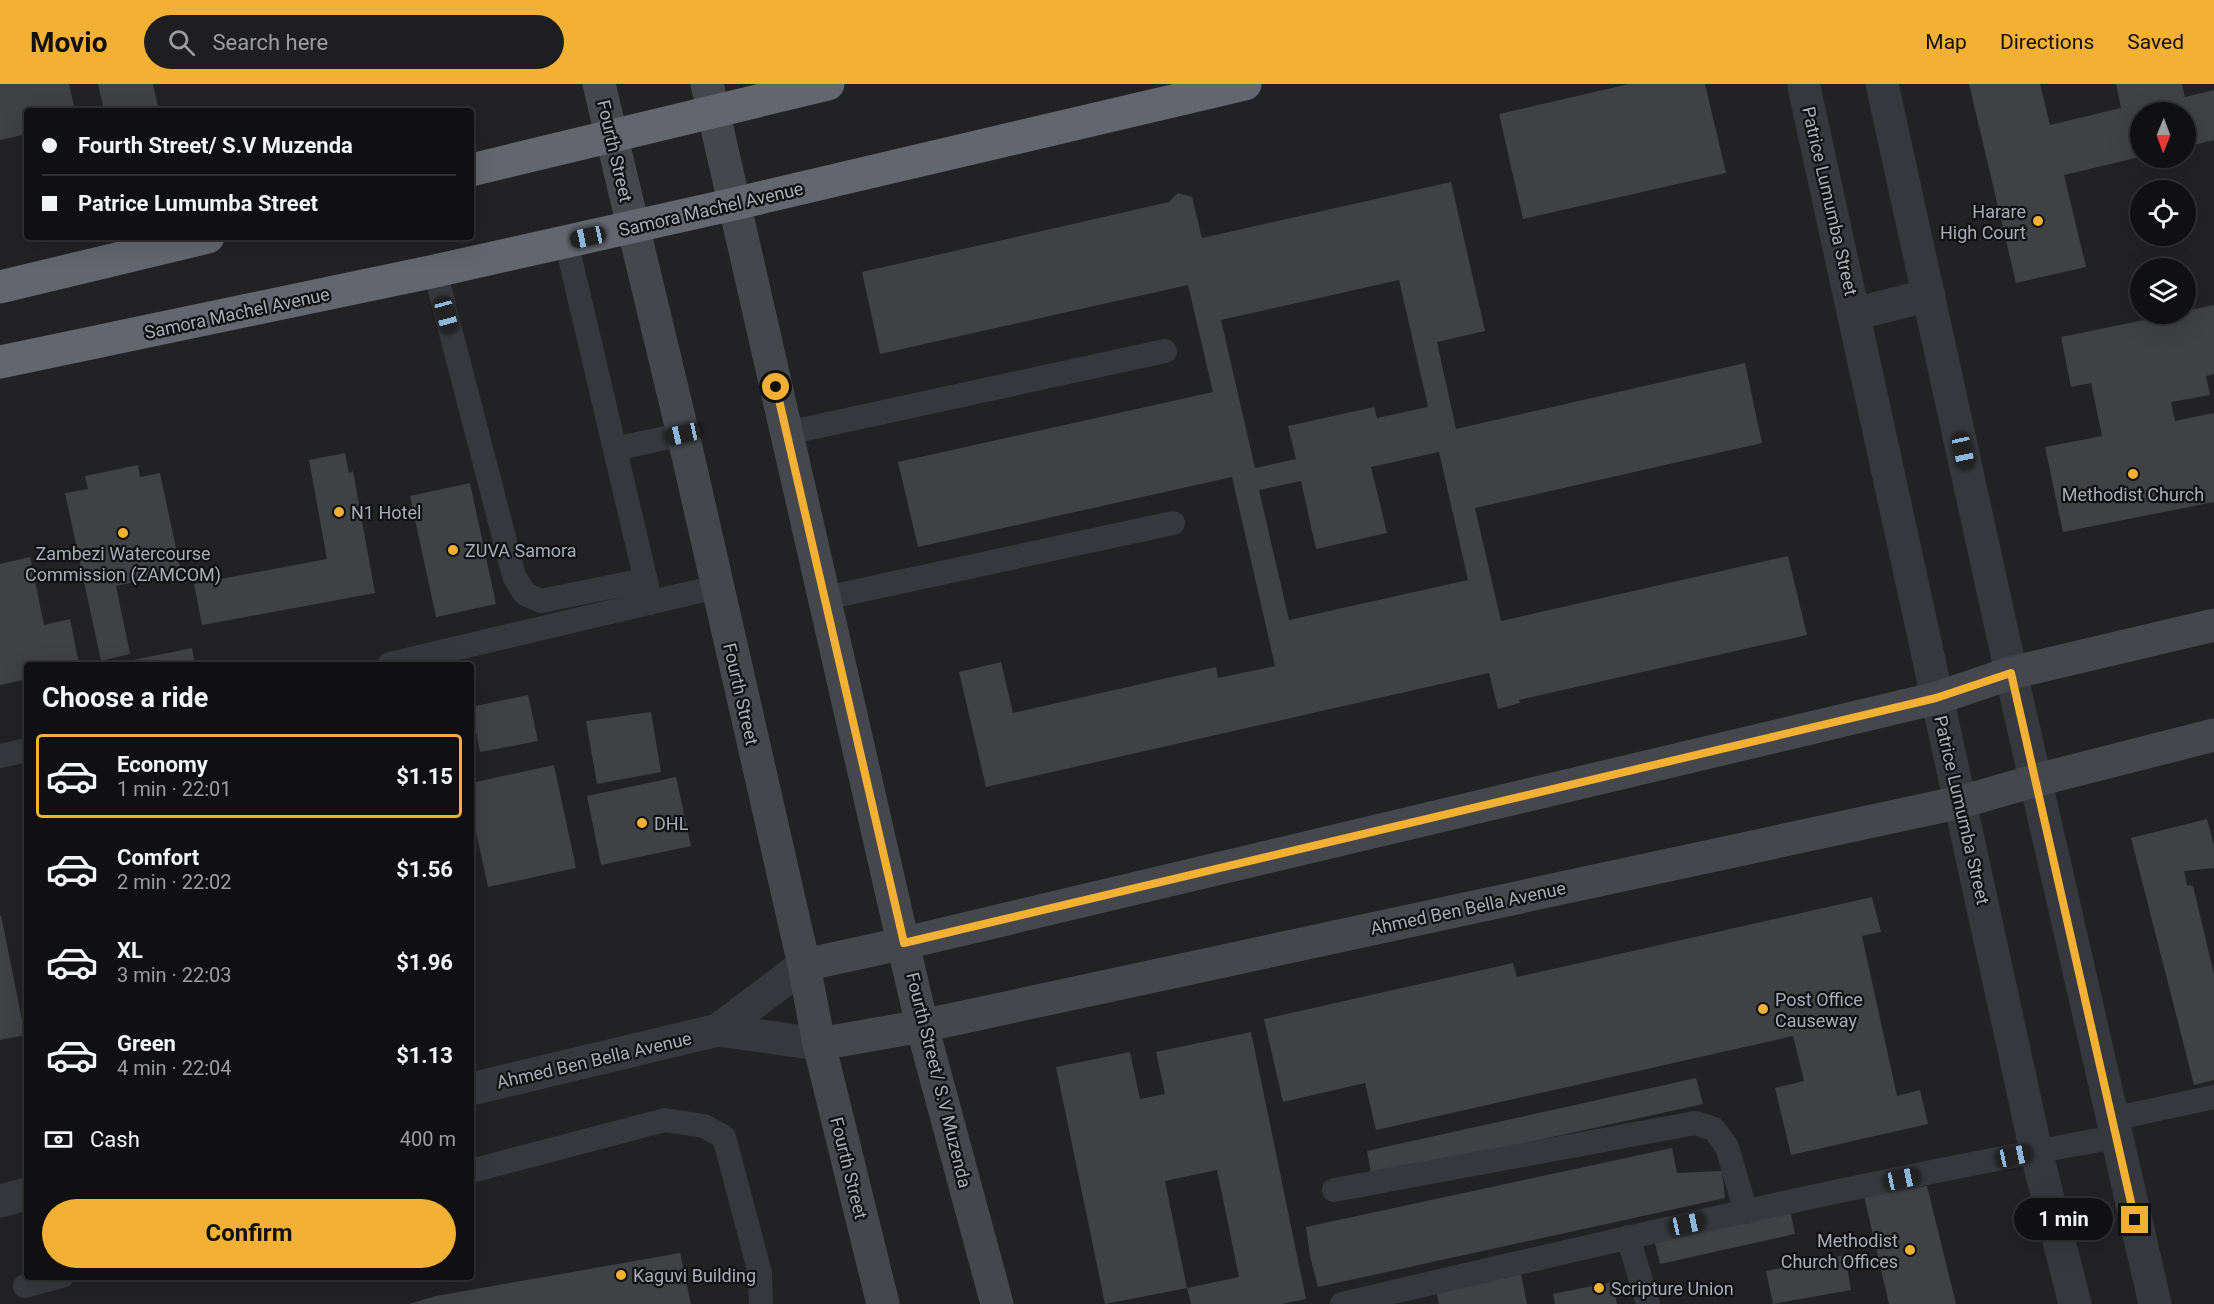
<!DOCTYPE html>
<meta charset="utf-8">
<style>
:root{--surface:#101012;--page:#1e1e20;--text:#f1f3f6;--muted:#9c9d9f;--line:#303032;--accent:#f2b134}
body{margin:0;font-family:Roboto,sans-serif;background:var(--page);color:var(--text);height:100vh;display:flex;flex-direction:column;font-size:22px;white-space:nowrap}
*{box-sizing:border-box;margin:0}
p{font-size:20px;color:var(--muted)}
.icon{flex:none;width:33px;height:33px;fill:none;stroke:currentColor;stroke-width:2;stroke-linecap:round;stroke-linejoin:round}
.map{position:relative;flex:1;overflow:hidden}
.sheet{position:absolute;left:24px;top:578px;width:450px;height:618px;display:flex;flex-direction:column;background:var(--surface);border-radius:6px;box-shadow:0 6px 24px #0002,0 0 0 2px var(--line)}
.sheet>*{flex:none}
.banner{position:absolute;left:24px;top:24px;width:450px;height:132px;border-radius:6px;box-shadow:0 6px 24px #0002,0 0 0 2px var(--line);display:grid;align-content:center;height:132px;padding:0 18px;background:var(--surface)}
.needle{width:39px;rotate:181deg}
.fabs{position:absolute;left:2130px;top:18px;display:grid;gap:12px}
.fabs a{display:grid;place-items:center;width:66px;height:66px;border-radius:50%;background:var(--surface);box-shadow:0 6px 24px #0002,0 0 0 2px var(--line);font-size:30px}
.end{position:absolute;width:27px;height:27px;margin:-14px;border:8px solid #f2b134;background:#111;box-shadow:0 0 0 3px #111}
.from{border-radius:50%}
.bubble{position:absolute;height:42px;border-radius:21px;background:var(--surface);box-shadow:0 6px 24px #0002,0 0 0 2px var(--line);font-size:20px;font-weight:700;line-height:42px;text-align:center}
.car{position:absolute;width:18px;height:36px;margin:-18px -9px;border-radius:8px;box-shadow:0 0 4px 2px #0007;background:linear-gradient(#222 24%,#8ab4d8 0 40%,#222 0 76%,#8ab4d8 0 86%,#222 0)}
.banner b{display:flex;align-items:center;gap:21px;height:57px;font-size:22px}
.banner b+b{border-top:2px solid var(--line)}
.banner i{width:15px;height:15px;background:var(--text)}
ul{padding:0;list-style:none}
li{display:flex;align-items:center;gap:18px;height:84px;margin:0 12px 9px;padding:0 6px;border:3px solid transparent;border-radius:6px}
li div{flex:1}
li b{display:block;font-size:22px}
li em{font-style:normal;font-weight:700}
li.active{border-color:var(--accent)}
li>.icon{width:54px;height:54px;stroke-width:1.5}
h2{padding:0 18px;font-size:27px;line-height:72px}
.pay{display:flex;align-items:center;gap:15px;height:66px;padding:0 18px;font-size:22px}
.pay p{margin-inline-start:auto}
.primary-button{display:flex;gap:12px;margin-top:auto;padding:12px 18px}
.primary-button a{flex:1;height:69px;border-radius:36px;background:var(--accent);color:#111;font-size:24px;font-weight:700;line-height:69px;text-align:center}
header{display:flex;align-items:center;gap:36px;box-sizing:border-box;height:84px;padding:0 30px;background:var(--accent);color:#111}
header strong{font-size:28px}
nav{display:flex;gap:33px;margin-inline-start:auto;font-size:21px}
.search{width:420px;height:54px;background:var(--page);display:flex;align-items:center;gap:15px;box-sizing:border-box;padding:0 21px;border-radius:33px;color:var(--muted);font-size:22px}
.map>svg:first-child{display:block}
.built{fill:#222225;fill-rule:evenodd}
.building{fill:#404145;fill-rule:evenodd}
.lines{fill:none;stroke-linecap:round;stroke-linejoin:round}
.lane{stroke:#37383d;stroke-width:24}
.street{stroke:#37383d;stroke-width:33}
.secondary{stroke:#45474d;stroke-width:33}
.highway{stroke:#63666e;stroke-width:33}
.route{stroke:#f2b134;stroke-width:8}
.poi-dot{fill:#f2b134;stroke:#111113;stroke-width:2}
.labels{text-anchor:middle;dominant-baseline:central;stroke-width:4.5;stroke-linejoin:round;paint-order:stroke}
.street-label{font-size:18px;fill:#a8adb8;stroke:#111113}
.poi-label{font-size:18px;fill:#a8adb8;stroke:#111113;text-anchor:start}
</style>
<header>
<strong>Movio</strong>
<div class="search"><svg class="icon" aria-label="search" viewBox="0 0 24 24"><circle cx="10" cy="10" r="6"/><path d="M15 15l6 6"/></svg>Search here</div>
<nav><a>Map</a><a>Directions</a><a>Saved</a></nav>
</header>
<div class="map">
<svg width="2214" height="1220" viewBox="0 0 2214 1220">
<rect width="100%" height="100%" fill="#161618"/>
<path class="built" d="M0 0H2214V1220H0ZM27 27H471V153H27ZM2140 28H2186V74H2140ZM2140 106H2186V152H2140ZM2140 184H2186V230H2140ZM27 580H471V1192H27Z"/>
<path class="building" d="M0 0H69L75 27H27V50L0 56Z
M98 0H153L159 27H104Z
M1629 0H1705L1726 89 1523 135 1499 30Z
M1969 0H2040L2050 41 2121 24 2116 0H2182L2185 13 2214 6V56L2186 63V28H2140V73L2064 91 2086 183 2016 199Z
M1451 98 1485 247 1437 258 1456 345 1745 279 1762 359 1475 424 1501 537 1788 472 1807 551 1519 616 1520 619 1498 625 1489 589 986 703 959 588 1001 578 1013 629 1216 583 1218 594 1275 582 1232 393 918 463 898 378 1213 308 1188 201 880 270 862 188 1169 118 1178 109 1192 113 1202 154ZM1399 196 1428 323 1377 334 1374 323 1288 342 1296 375 1255 384 1221 236ZM1439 368 1468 496 1289 536 1259 406 1301 397 1316 465 1387 449 1371 383Z
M2214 221V290L2206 292 2210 311 2171 318 2175 337 2214 329V418L2063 448 2045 363 2102 352 2091 299 2071 303 2061 253 2174 230H2186V227Z
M345 369 349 389 353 387 375 509 202 541 194 500 327 475 309 376Z
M138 381 140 393 160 389 181 488 116 502 130 570 101 577 65 409 88 405 85 392Z
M470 399 496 520 436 533 410 412Z
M30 473 44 541 70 535 79 580H27V595L0 601V480Z
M192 564 195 580H119V579Z
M528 611 538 657 480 668 471 623Z
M651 628 661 688 597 700 586 637Z
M554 681 576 784 488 803 471 725V699Z
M676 693 691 762 601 781 587 712Z
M2207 735 2214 761V784L2184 787 2187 801 2193 802 2214 890V996L2194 1001 2131 754Z
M1872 813 1881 848 1862 852 1897 1012 1920 1006 1928 1040 1791 1071 1775 1004 1804 997 1793 952 1376 1046 1365 999 1283 1018 1264 935 1513 879 1517 893Z
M1 831 25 951 0 956V832Z
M1251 948 1306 1215 1281 1220H1191L1187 1204 1239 1193 1217 1086 1165 1097 1187 1204 1105 1220 1056 983 1130 968 1140 1015 1165 1010 1156 968Z
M1696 994 1703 1020 1398 1087 1371 1089 1367 1067Z
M1672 1064 1677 1089 1722 1087 1725 1114 1318 1203 1310 1172 1306 1143Z
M1927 1102 1956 1220H1889L1864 1112Z
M1790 1126 1795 1150 1660 1180 1654 1155Z
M680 1169 691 1220H409L436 1212Z
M1845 1171 1851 1206 1773 1220 1766 1187Z
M1520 1186 1527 1220H1439L1435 1202Z
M1613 1198 1617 1220H1555L1553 1210Z"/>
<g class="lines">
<path class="lane" d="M566 157 651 519
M435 187 514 492 525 510 541 517 644 496
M787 349 1165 267
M615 365 683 350
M825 514 1173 439
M390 580 716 503
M0 672 27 666
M2112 1035 2214 1013
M471 1087 665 1036 704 1042 724 1053 760 1189 761 1220
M1334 1106 1695 1039 1714 1045 1727 1063 1746 1128
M1628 1153 1648 1220
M25 1202 62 1192
M1342 1220C1599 1160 1856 1099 2116 1053"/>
<path class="street" d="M1882 0 2011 589 2155 1220
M1804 3 2036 1067 2075 1220
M1855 230 1929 211
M718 946 804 881
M471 1005 718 946 819 960
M0 1117 27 1110"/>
<path class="secondary" d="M599 0 683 350 804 881 819 960 883 1220
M707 0 922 942 997 1220
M804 881 905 859 1937 614 2011 589 2214 541
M819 960 922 942 1961 718 2037 696 2214 651"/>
<path class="highway" d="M471 86 828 0
M0 203 208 153
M0 278 435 187 734 120 1245 0"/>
</g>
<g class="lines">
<path class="route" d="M776 303 904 859 1936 614 2011 589 2135 1136"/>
</g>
<g class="poi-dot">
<circle cx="2038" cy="137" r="6"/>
<circle cx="2133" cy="390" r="6"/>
<circle cx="339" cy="428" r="6"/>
<circle cx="123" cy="449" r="6"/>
<circle cx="453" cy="466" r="6"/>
<circle cx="642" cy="739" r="6"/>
<circle cx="1763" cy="925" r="6"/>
<circle cx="1910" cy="1166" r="6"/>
<circle cx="621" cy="1191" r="6"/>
<circle cx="1599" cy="1204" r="6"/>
</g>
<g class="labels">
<g class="street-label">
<text transform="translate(615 67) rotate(77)">Fourth Street</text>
<text transform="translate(1830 117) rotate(77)">Patrice Lumumba Street</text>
<text transform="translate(711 125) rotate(-13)">Samora Machel Avenue</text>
<text transform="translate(237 229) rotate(-12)">Samora Machel Avenue</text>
<text transform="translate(741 610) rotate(77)">Fourth Street</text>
<text transform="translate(1962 726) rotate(77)">Patrice Lumumba Street</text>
<text transform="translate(1468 824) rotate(-12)">Ahmed Ben Bella Avenue</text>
<text transform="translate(594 976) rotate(-13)">Ahmed Ben Bella Avenue</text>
<text transform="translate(939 996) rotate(76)">Fourth Street/ S.V Muzenda</text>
<text transform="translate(849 1084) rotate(76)">Fourth Street</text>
</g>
<g class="poi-label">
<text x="2026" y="127" text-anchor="end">Harare<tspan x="2026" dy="21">High Court</tspan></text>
<text x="2133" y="410" text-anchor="middle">Methodist Church</text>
<text x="351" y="428">N1 Hotel</text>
<text x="465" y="466">ZUVA Samora</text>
<text x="123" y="469" text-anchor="middle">Zambezi Watercourse<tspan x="123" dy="21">Commission (ZAMCOM)</tspan></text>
<text x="654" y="739">DHL</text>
<text x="1775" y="915">Post Office<tspan x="1775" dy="21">Causeway</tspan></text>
<text x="1898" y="1156" text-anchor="end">Methodist<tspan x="1898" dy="21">Church Offices</tspan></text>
<text x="633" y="1191">Kaguvi Building</text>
<text x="1611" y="1204">Scripture Union</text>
</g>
</g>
</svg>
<div class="fabs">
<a><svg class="needle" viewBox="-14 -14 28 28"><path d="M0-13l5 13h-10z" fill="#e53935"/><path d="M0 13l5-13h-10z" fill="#9c9d9f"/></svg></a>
<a><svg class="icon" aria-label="locate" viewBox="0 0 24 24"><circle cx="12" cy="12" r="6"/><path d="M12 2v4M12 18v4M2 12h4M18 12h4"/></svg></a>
<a><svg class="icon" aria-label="layers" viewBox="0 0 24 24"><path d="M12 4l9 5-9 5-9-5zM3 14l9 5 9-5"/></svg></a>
</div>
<i class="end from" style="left:776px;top:303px"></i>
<i class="end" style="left:2135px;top:1136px"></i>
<div class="bubble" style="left:2014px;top:1114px;width:99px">1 min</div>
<i class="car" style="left:588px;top:153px;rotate:258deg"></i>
<i class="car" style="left:446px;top:231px;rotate:165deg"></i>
<i class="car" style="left:683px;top:350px;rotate:257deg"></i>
<i class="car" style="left:1963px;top:367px;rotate:168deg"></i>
<i class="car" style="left:2014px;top:1072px;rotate:78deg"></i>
<i class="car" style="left:1902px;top:1095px;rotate:78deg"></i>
<i class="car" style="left:1687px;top:1140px;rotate:78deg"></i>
<div class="banner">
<b><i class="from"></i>Fourth Street/ S.V Muzenda</b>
<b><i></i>Patrice Lumumba Street</b>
</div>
<section class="sheet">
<h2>Choose a ride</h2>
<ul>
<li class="active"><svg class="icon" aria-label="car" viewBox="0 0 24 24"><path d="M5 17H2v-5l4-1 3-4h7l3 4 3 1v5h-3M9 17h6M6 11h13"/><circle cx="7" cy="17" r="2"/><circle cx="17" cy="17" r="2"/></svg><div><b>Economy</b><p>1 min · 22:01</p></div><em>$1.15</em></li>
<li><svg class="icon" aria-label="car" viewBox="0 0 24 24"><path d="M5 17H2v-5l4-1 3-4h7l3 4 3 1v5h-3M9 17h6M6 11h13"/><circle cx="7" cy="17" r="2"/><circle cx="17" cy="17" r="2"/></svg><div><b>Comfort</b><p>2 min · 22:02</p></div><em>$1.56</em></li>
<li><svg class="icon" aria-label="car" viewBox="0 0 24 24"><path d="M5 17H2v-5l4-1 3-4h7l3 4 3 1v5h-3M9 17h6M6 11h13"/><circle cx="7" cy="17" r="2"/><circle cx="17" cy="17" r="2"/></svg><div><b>XL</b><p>3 min · 22:03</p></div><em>$1.96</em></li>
<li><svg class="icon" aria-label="car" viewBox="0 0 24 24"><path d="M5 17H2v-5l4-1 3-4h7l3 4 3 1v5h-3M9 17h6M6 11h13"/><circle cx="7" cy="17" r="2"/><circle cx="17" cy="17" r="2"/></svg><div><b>Green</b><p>4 min · 22:04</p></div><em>$1.13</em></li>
</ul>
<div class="pay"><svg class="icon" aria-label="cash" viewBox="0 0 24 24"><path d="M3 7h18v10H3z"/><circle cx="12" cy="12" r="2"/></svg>Cash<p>400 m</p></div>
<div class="primary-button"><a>Confirm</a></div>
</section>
</div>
